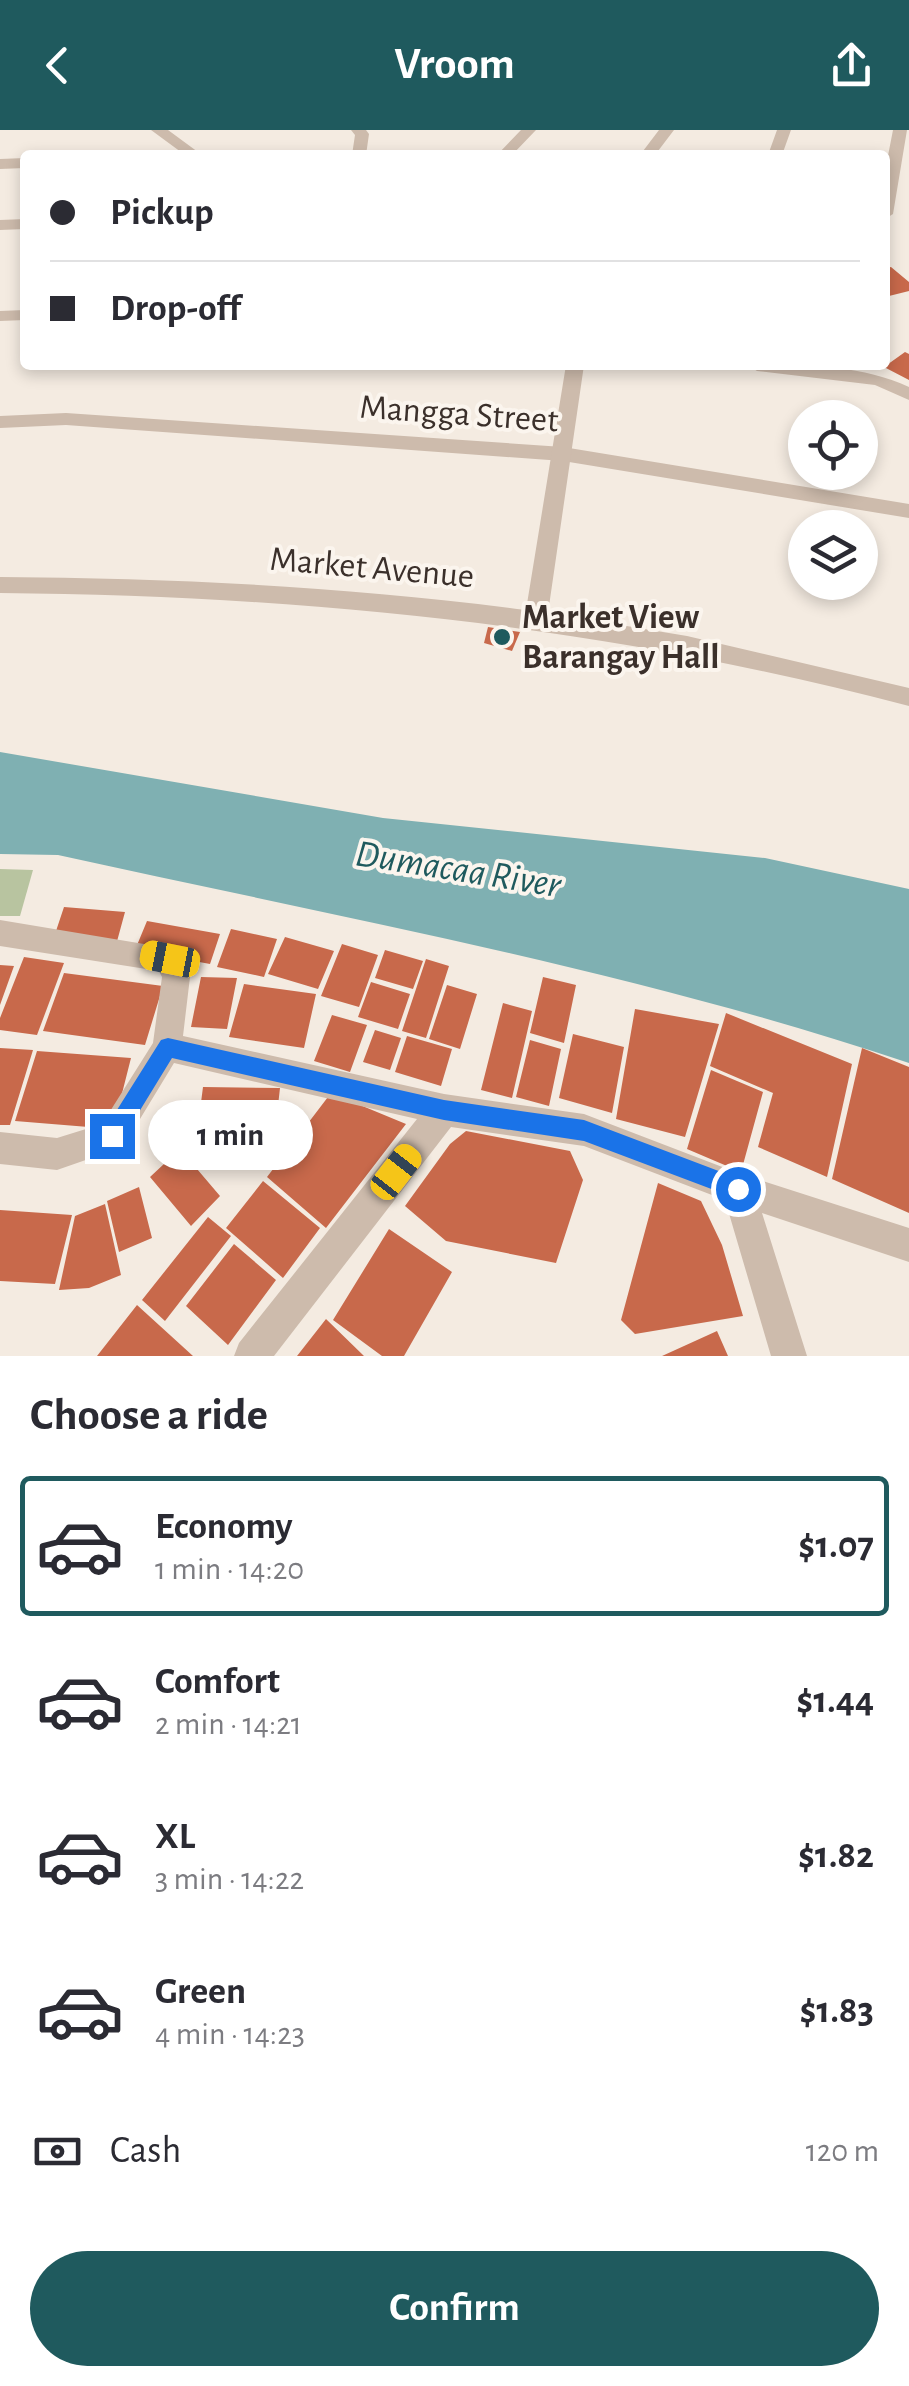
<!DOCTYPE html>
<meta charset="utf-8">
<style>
:root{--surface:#fff;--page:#f7f7f7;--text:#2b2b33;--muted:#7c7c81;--line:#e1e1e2;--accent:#1f5a5e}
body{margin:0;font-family:"Alegreya Sans",sans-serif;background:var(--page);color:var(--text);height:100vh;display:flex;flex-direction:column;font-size:38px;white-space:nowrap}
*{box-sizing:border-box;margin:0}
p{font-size:32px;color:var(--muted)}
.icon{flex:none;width:55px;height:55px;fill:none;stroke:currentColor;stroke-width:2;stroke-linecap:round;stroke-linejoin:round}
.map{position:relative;height:1226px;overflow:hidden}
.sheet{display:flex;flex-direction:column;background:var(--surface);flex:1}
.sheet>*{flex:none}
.guide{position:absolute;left:20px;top:20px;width:870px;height:220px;border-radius:10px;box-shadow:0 5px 15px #0003;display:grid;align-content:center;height:220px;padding:0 30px;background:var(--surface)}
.controls{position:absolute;left:788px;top:270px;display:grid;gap:20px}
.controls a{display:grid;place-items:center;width:90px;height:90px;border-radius:50%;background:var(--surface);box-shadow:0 5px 15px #0003;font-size:50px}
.end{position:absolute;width:45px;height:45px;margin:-22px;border:12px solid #1a73e8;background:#fff;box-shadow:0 0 0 5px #fff}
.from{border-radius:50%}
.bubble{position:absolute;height:70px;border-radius:35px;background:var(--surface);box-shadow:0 5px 15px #0003;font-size:32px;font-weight:600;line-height:70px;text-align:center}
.car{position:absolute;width:30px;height:60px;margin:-30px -15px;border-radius:12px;box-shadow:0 0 8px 2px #0007;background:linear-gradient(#f5c518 24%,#345 0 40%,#f5c518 0 76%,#345 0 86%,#f5c518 0)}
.guide b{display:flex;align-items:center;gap:35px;height:95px;font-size:38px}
.guide b+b{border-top:2px solid var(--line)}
.guide i{width:25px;height:25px;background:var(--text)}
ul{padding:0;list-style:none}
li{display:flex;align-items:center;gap:30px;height:140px;margin:0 20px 15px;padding:0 10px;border:5px solid transparent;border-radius:10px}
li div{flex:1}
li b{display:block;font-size:38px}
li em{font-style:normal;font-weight:600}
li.selected{border-color:var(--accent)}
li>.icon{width:90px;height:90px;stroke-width:1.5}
h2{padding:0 30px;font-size:45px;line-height:120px}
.pay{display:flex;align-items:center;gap:25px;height:110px;padding:0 30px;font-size:38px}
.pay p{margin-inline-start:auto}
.action{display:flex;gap:20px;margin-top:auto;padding:20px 30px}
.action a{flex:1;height:115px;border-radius:60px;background:var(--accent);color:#fff;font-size:40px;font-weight:600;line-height:115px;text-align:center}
header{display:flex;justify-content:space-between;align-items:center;height:130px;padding:0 30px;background:var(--accent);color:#fff;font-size:45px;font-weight:600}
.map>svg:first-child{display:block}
.green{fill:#b8c4a0}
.water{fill:#7fb0b2}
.building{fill:#c8694b}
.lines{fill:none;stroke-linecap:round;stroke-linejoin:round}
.minor{fill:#cdbbac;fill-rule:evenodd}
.tertiary{fill:#cdbbac;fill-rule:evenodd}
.route{fill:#1a73e8}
.poi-dot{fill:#1f5a5e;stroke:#fbf5ee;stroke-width:4}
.labels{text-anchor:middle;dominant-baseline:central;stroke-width:8;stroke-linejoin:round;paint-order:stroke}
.street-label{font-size:35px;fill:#3b302b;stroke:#fbf5ee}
.poi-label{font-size:35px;font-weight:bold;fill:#3b302b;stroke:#fbf5ee;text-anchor:start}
.water-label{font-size:38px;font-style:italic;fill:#1f5a5e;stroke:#fbf5ee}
</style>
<header><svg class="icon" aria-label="back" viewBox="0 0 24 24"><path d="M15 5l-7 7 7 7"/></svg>Vroom<svg class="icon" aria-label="share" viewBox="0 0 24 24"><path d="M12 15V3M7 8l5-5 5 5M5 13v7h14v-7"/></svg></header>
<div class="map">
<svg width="909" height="1226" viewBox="0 0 909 1226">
<rect width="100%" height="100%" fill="#f4ebe1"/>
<path class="green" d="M0 739 33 740 20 786H0Z"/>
<path class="water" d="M0 622 383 688 765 728 909 759V933C632 840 343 788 58 725L0 724Z"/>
<path class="building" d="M891 137 909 152V161L885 167V138Z
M905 222 909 224V250L884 237Z
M488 497 520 502 512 521 484 513Z
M64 777 125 782 116 815 53 810Z
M147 791 220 804 210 834 135 820Z
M231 799 277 809 264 847 217 837Z
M285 807 334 821 318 859 268 844Z
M342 814 378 825 359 877 321 866Z
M385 820 423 831 413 859 375 848Z
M24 827 64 833 37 905 0 900V888Z
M426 829 449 836 426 908 402 901Z
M0 835 14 836 0 875Z
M64 843 163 856 145 915 43 901Z
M201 847 237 848 227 899 191 897Z
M543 847 576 855 564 913 530 903Z
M371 852 410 864 398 899 358 887Z
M244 854 316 864 304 918 229 907Z
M447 855 477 864 460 919 429 909Z
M503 873 532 881 512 968 481 960Z
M635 879 719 894 685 1007 616 989Z
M726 883 852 934 827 1047 758 1017 773 963 710 936Z
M332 885 367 895 350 942 314 931Z
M375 900 401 908 390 940 363 932Z
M573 904 624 917 612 983 559 968Z
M407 906 452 919 441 956 395 942Z
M530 910 561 919 549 976 516 967Z
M0 918 33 920 10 995H0Z
M862 918 909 937V1083L832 1049Z
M37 921 131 928 113 999 15 991Z
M711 940 763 962 741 1042 687 1019Z
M203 957 280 958 273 1020 195 1019Z
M331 963 406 994 326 1098 267 1047Z
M466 1001 570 1021 583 1050 556 1133 446 1111 405 1076 450 1014Z
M180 1019 220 1066 191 1096 150 1047Z
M263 1051 320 1098 283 1148 226 1098Z
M658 1053 701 1071 722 1115 743 1186 635 1204 621 1190Z
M139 1057 152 1108 119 1122 107 1071Z
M105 1074 121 1145 89 1158 59 1160 75 1086Z
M0 1080 72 1085 55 1154 0 1151Z
M208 1087 231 1106 165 1191 142 1170Z
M389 1099 452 1142 404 1226H382L333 1190Z
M234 1114 276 1150 228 1215 186 1176Z
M137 1175 193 1226H97Z
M326 1189 364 1226H297Z
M717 1201 728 1226H662Z"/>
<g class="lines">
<path class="minor" d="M151 0H168L202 25H185Z
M351 0H366L369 4 366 25H352L355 5Z
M521 0H536L512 25H497Z
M777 0H791L782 25H768Z
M893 0H907L893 84 885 89V41Z
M25 28V38L0 39V29Z
M25 89V99L0 100V90Z
M25 180V190L0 191V181Z
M748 235C801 235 860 234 909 257V270L875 255 757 241Z
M66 283 563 317 909 374V388L563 331 66 295 0 298V286Z
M0 790 180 820 190 847 183 906 444 964 584 984 738 1043 909 1098V1132L762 1083 807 1226H771L725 1070 584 1016 451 997 274 1226H234L239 1213 417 989 174 933 123 1017 57 1040 0 1034V1002L57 1008 102 994 153 913 162 847 159 841 0 816Z"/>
<path class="tertiary" d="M659 0H674L655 25H640Z
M566 235H584L548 483 687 506 909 558V576C604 496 314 466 0 463V447C176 448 351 457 526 480Z"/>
</g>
<path class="route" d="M168 908 444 970 584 990 745 1051 748 1059 738 1069 584 1011 444 990 172 928 120 1013H105V999L161 910Z"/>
<circle class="poi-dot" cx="502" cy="507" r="10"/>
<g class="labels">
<g class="street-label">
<text transform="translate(459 284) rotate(4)">Mangga Street</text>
<text transform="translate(372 438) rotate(5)">Market Avenue</text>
</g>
<g class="poi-label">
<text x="522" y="487">Market View<tspan x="522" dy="40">Barangay Hall</tspan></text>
</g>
<g class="water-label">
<text transform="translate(458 740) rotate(9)">Dumacaa River</text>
</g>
</g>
</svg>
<div class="controls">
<a><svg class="icon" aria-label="locate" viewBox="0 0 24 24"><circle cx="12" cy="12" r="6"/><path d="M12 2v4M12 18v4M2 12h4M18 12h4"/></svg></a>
<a><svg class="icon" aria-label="layers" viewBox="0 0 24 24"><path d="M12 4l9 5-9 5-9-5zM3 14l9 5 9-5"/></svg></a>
</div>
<i class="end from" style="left:738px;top:1059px"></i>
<i class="end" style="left:112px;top:1006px"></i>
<div class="bubble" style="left:148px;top:970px;width:165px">1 min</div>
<i class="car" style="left:170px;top:829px;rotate:281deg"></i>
<i class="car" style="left:396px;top:1042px;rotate:38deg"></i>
<div class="guide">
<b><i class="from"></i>Pickup</b>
<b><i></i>Drop-off</b>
</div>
</div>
<section class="sheet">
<h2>Choose a ride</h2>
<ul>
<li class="selected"><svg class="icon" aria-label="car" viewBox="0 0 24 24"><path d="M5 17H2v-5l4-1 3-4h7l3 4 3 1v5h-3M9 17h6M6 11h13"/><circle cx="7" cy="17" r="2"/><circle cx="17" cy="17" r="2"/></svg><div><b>Economy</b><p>1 min · 14:20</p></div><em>$1.07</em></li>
<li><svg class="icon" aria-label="car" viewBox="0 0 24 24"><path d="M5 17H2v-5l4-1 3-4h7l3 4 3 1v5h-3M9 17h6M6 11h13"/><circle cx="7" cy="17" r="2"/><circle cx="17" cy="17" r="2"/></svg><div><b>Comfort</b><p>2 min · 14:21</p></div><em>$1.44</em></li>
<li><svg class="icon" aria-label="car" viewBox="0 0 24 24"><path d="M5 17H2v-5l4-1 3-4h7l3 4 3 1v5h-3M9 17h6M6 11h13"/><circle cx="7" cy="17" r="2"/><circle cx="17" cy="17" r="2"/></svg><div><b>XL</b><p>3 min · 14:22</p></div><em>$1.82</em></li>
<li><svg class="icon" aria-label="car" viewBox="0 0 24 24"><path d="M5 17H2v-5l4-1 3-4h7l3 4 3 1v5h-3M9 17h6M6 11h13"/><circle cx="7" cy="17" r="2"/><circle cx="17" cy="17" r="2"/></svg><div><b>Green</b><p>4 min · 14:23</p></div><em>$1.83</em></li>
</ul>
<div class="pay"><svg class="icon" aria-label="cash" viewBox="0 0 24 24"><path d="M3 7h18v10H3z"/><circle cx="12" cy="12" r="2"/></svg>Cash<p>120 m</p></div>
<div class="action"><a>Confirm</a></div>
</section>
